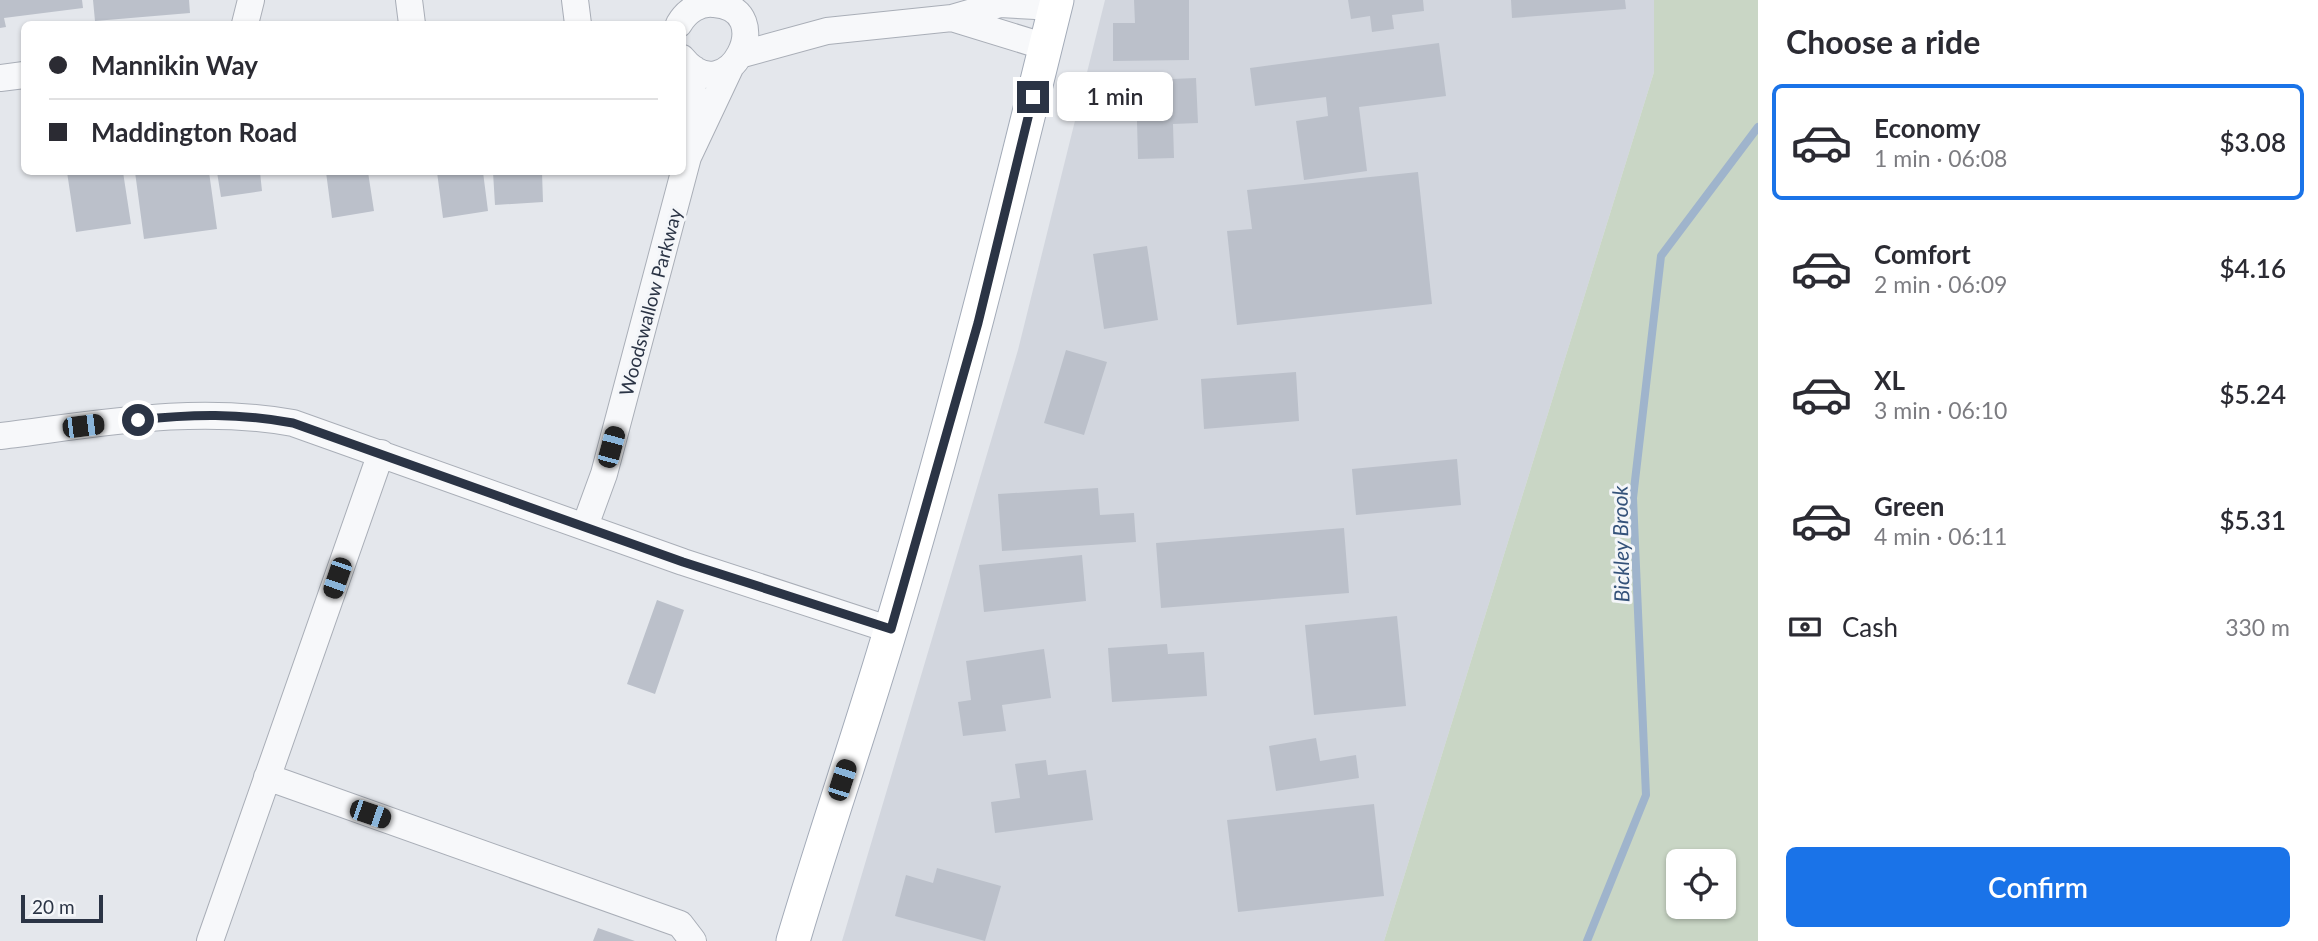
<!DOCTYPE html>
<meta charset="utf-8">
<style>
:root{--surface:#fff;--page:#f2f2f3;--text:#2b2b33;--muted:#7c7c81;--line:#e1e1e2;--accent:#1a73e8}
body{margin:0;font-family:Lato,sans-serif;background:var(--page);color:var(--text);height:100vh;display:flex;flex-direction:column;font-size:26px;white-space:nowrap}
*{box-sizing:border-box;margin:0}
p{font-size:23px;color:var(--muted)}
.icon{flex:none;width:38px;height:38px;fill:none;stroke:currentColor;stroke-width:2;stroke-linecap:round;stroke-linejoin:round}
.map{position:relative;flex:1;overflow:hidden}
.side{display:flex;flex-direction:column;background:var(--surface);width:560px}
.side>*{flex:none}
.guide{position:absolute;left:21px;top:21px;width:665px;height:154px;border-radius:10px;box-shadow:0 2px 5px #0004;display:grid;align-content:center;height:154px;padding:0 28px;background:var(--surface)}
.fabs{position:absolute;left:1666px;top:849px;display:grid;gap:14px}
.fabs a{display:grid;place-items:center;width:70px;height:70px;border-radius:10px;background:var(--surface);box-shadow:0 2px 5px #0004;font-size:35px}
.scale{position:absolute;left:21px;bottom:18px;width:82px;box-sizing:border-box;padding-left:7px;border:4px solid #2b3445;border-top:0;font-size:19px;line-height:24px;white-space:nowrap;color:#2b3445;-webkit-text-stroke:5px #f4f6f9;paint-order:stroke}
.end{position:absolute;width:32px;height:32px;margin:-16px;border:9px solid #2b3445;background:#fff;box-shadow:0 0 0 4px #fff}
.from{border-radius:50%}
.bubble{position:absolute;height:49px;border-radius:10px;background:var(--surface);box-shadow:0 2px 5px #0004;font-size:23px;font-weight:600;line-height:49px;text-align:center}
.car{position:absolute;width:21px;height:42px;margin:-21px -10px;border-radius:9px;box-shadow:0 0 5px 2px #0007;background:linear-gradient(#222 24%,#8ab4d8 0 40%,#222 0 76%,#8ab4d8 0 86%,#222 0)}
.guide b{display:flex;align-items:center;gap:24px;height:66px;font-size:26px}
.guide b+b{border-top:2px solid var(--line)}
.guide i{width:18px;height:18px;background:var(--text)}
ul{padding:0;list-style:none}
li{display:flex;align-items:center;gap:21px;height:116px;margin:0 14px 10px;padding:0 14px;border:4px solid transparent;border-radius:10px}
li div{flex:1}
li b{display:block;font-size:26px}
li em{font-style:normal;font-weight:600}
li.current{border-color:var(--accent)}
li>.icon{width:63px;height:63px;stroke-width:1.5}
h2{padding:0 28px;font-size:32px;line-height:84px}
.pay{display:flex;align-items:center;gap:18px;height:77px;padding:0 28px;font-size:26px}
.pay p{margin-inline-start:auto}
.cta{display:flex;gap:14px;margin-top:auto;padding:14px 28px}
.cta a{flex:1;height:80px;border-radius:10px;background:var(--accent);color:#fff;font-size:28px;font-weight:600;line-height:80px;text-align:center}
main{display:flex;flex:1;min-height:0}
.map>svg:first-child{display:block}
.built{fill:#d2d6de}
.green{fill:#c9d6c5;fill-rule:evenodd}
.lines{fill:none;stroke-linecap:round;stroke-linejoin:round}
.stream{stroke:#9fb4cc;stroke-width:8}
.building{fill:#bbc0ca}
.minor-casing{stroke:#a9aeb7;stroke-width:28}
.major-casing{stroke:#a3abb8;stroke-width:35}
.minor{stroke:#f7f8fa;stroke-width:26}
.major{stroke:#fff;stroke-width:33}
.route{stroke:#2b3445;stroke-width:9}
.labels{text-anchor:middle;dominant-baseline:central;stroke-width:6;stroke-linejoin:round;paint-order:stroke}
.street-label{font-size:19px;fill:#2b3445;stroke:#f4f6f9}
.water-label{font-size:21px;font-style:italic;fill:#34527a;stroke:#f4f6f9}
</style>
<main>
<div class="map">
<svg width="1758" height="941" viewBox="0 0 1758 941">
<rect width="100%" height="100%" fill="#e4e7ec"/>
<path class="built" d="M1105 0H1654V72L1384 941H842L1018 350Z"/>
<path class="green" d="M1654 0H1758V941H1384L1654 72ZM1678 861H1724V906H1678Z"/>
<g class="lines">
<path class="stream" d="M1587 941 1646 795 1633 498 1661 256 1758 127"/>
</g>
<path class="building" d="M0 0H82L83 8 4 18 6 27 0 28Z
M93 0H189L190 13 95 21Z
M1134 0H1189V60L1113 61V23H1135Z
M1348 0H1423L1424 11 1392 15 1394 29 1372 32 1370 16 1351 19Z
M1511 0H1625L1626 9 1512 18Z
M1439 43 1446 96 1359 107 1367 171 1304 180 1296 121 1328 116 1326 97 1255 106 1250 68Z
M1196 78 1198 123 1173 124 1174 158 1138 159 1137 121H1123L1122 81Z
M67 172H123L131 224 76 232Z
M135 172H209L217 229 144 239Z
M217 172H260L262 191 221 197Z
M326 172H368L374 211 332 218Z
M437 172H483L488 211 443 218Z
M493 172H542L543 202 495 205Z
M1418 172 1432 304 1237 325 1227 231 1252 229 1247 190Z
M1147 246 1158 320 1104 329 1093 254Z
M1066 350 1107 362 1084 435 1044 423Z
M1296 372 1299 421 1204 429 1201 379Z
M1457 459 1461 505 1356 515 1352 469Z
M1098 488 1100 515 1134 513 1136 542 1002 551 998 494Z
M1344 528 1349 593 1161 608 1156 543Z
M1082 555 1086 601 984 612 979 565Z
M657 600 684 610 655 694 627 684Z
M1397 616 1406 706 1314 715 1305 625Z
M1167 644 1168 654 1204 652 1207 696 1112 702 1108 648Z
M1044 649 1051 698 1002 705 1006 731 963 736 958 702 971 700 966 661Z
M1316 738 1320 761 1356 755 1359 778 1276 791 1269 746Z
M1046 760 1048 775 1086 770 1093 820 995 833 991 802 1020 798 1015 764Z
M1374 804 1384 896 1238 912 1227 820Z
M937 868 1001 886 985 941 895 916 906 875 933 883Z
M598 928 635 941H593Z"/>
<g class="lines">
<g class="minor-casing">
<path id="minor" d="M409 0 412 24
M575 0 578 24
M952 18 1046 47
M245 24 251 0
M679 24C686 12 699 2 714 4 780 8 728 115 682 58
M743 54 827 31 952 18 1000 4 1055 7
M0 78 24 75
M689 145 694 69
M0 436C98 424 194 405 293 423L683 562 891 630
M585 526 604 474 688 157 730 68
M267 777 680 924 693 941
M210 941 381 453"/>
</g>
<g class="major-casing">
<path id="major" d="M793 941C824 836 860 733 891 628 953 421 1005 211 1057 0"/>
</g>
<use href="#minor" class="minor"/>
<use href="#major" class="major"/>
</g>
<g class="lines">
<path class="route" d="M138 420C192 414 239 413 293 423L683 562 891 629 978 323 1033 97"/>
</g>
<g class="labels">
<g class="street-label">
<text transform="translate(650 302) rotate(-75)">Woodswallow Parkway</text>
</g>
<g class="water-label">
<text transform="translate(1620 544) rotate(-91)">Bickley Brook</text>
</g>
</g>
</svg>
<div class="fabs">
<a><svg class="icon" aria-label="locate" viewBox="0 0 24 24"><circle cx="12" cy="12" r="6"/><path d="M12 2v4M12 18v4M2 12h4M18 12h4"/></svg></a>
</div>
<div class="scale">20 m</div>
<i class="end from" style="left:138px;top:420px"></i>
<i class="end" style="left:1033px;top:97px"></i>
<div class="bubble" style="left:1057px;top:72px;width:116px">1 min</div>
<i class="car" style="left:83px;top:426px;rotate:83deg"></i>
<i class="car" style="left:611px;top:447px;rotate:15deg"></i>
<i class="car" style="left:337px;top:578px;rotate:199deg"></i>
<i class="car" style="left:842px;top:780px;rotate:18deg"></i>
<i class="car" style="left:370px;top:814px;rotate:109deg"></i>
<div class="guide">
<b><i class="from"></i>Mannikin Way</b>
<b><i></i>Maddington Road</b>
</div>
</div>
<section class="side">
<h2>Choose a ride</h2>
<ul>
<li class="current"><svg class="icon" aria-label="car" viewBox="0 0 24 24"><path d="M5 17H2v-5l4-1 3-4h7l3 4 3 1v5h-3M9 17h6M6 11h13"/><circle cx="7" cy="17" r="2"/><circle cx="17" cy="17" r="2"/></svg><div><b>Economy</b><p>1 min · 06:08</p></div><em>$3.08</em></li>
<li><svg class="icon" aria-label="car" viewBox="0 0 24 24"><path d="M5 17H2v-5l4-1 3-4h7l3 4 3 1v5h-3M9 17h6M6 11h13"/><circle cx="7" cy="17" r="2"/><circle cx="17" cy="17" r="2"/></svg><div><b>Comfort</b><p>2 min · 06:09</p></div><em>$4.16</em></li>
<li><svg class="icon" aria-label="car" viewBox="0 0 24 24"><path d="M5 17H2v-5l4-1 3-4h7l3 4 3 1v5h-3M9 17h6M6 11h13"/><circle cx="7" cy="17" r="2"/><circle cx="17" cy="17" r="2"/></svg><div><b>XL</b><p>3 min · 06:10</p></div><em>$5.24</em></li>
<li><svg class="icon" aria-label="car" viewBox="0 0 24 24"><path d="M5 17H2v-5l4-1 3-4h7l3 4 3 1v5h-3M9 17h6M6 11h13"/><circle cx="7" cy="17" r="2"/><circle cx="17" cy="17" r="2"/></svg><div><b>Green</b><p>4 min · 06:11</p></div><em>$5.31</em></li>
</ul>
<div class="pay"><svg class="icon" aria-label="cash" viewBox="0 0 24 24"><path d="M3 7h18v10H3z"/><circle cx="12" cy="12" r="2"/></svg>Cash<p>330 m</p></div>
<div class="cta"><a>Confirm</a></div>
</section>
</main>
